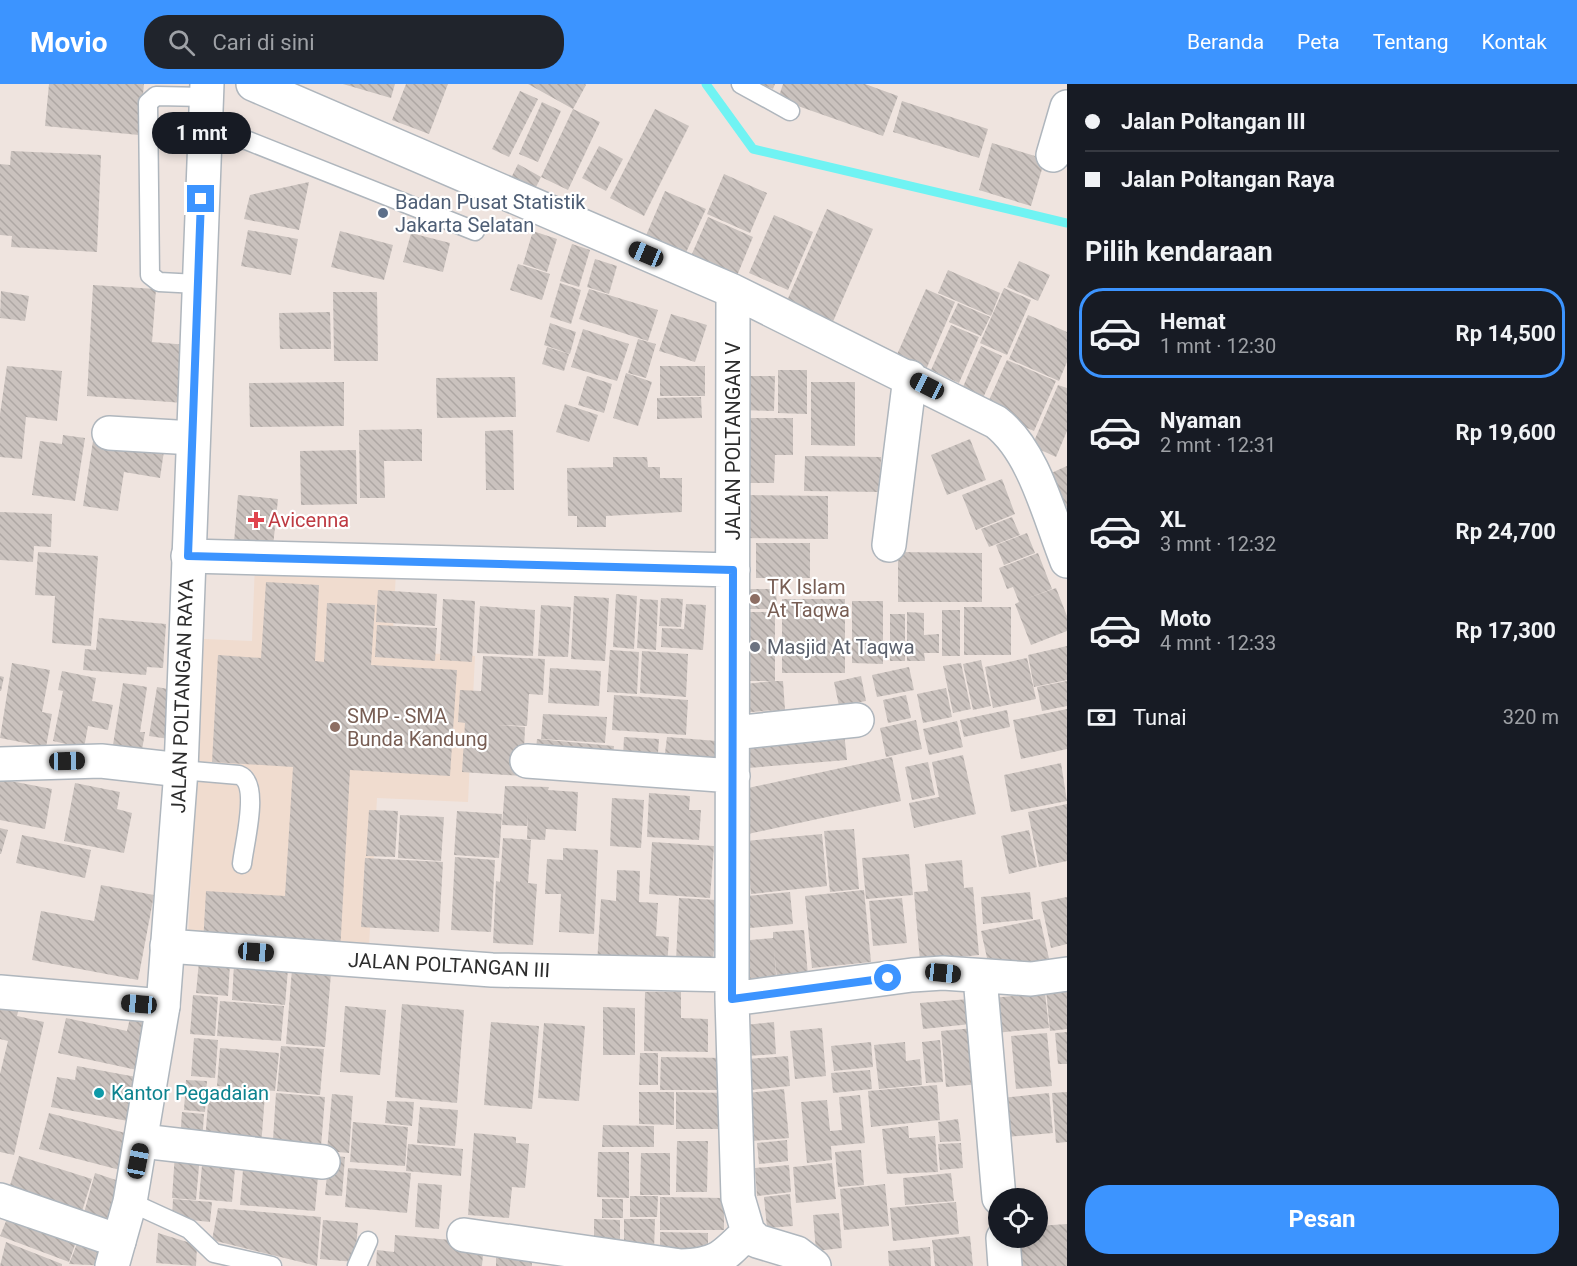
<!DOCTYPE html>
<html lang="id">
<meta charset="utf-8">
<style>
:root{--surface:#171b24;--page:#20242c;--text:#f1f3f6;--muted:#9ea1a6;--line:#363941;--accent:#3c94ff}
body{margin:0;font-family:Roboto,sans-serif;background:var(--page);color:var(--text);height:100vh;display:flex;flex-direction:column;font-size:22px;white-space:nowrap}
*{box-sizing:border-box;margin:0}
p{font-size:20px;color:var(--muted)}
.icon{flex:none;width:33px;height:33px;fill:none;stroke:currentColor;stroke-width:2;stroke-linecap:round;stroke-linejoin:round}
.map{position:relative;flex:1;overflow:hidden}
.drawer{display:flex;flex-direction:column;background:var(--surface);width:510px}
.drawer>*{flex:none}
.top-card{display:grid;align-content:center;height:132px;padding:0 18px;background:var(--surface)}
.fabs{position:absolute;left:988px;top:1104px;display:grid;gap:12px}
.fabs a{display:grid;place-items:center;width:60px;height:60px;border-radius:50%;background:var(--surface);box-shadow:0 3px 9px #0003;font-size:30px}
.end{position:absolute;width:27px;height:27px;margin:-14px;border:8px solid #3c94ff;background:#fff;box-shadow:0 0 0 3px #fff}
.from{border-radius:50%}
.bubble{position:absolute;height:42px;border-radius:21px;background:var(--surface);box-shadow:0 3px 9px #0003;font-size:20px;font-weight:700;line-height:42px;text-align:center}
.car{position:absolute;width:18px;height:36px;margin:-18px -9px;border-radius:8px;box-shadow:0 0 4px 2px #0007;background:linear-gradient(#222 24%,#8ab4d8 0 40%,#222 0 76%,#8ab4d8 0 86%,#222 0)}
.top-card b{display:flex;align-items:center;gap:21px;height:57px;font-size:22px}
.top-card b+b{border-top:2px solid var(--line)}
.top-card i{width:15px;height:15px;background:var(--text)}
ul{padding:0;list-style:none}
li{display:flex;align-items:center;gap:18px;height:90px;margin:0 12px 9px;padding:0 6px;border:3px solid transparent;border-radius:24px}
li div{flex:1}
li b{display:block;font-size:22px}
li em{font-style:normal;font-weight:700}
li.active{border-color:var(--accent)}
li>.icon{width:54px;height:54px;stroke-width:1.5}
h2{padding:0 18px;font-size:27px;line-height:72px}
.pay{display:flex;align-items:center;gap:15px;height:66px;padding:0 18px;font-size:22px}
.pay p{margin-inline-start:auto}
.primary-button{display:flex;gap:12px;margin-top:auto;padding:12px 18px}
.primary-button a{flex:1;height:69px;border-radius:24px;background:var(--accent);color:#fff;font-size:24px;font-weight:700;line-height:69px;text-align:center}
header{display:flex;align-items:center;gap:36px;box-sizing:border-box;height:84px;padding:0 30px;background:var(--accent);color:#fff}
header strong{font-size:28px}
nav{display:flex;gap:33px;margin-inline-start:auto;font-size:21px}
.search{width:420px;height:54px;background:var(--page);display:flex;align-items:center;gap:15px;box-sizing:border-box;padding:0 21px;border-radius:24px;color:var(--muted);font-size:22px}
main{display:flex;flex:1;min-height:0}
.map>svg:first-child{display:block}
.education{fill:#f0dccf}
.lines{fill:none;stroke-linecap:round;stroke-linejoin:round}
.stream{stroke:#70f3f3;stroke-width:9}
.building{fill:url(#building-back-hatch)}
.lane-casing{stroke:#afb6bd;stroke-width:21}
.street-casing{stroke:#afb6bd;stroke-width:36}
.secondary-casing{stroke:#afb6bd;stroke-width:36}
.lane{stroke:#fff;stroke-width:18}
.street{stroke:#fff;stroke-width:33}
.secondary{stroke:#fff;stroke-width:33}
.route{stroke:#3c94ff;stroke-width:8}
.service-dot{fill:#5c6f8a;stroke:#fff;stroke-width:2}
.health-dot{fill:#e0444e;stroke:#fff;stroke-width:2}
.education-dot{fill:#8d6e63;stroke:#fff;stroke-width:2}
.worship-dot{fill:#6b7280;stroke:#fff;stroke-width:2}
.culture-dot{fill:#0f9aa8;stroke:#fff;stroke-width:2}
.labels{text-anchor:middle;dominant-baseline:central;stroke-width:4.5;stroke-linejoin:round;paint-order:stroke}
.service-label{font-size:20px;fill:#4e5e75;stroke:#fff;text-anchor:start}
.street-label{font-size:20px;fill:#2d2d2d;stroke:#fff}
.health-label{font-size:20px;fill:#be3a42;stroke:#fff;text-anchor:start}
.education-label{font-size:20px;fill:#785e54;stroke:#fff;text-anchor:start}
.worship-label{font-size:20px;fill:#5b616d;stroke:#fff;text-anchor:start}
.culture-label{font-size:20px;fill:#0d838f;stroke:#fff;text-anchor:start}
</style>
<header>
<strong>Movio</strong>
<div class="search"><svg class="icon" aria-label="search" viewBox="0 0 24 24"><circle cx="10" cy="10" r="6"/><path d="M15 15l6 6"/></svg>Cari di sini</div>
<nav><a>Beranda</a><a>Peta</a><a>Tentang</a><a>Kontak</a></nav>
</header>
<main>
<div class="map">
<svg width="1067" height="1182" viewBox="0 0 1067 1182">
<defs>
<pattern id="building-back-hatch" width="6" height="6" patternUnits="userSpaceOnUse" patternTransform="scale(1.5)"><rect width="6" height="6" fill="#cac2be"/><path d="M-1 5l2 2M0 0l6 6M5-1l2 2" fill="none" stroke="#aea7a4"/></pattern>
</defs>
<rect width="100%" height="100%" fill="#efe4df"/>
<path class="education" d="M255 479 396 487 392 567 475 572 468 718 377 714 368 881 187 871 204 555 252 557Z"/>
<g class="lines">
<path class="stream" d="M706 0 753 65 1067 139"/>
</g>
<path class="building" d="M49 0H144L139 51 45 42Z
M343 0H395L391 14Z
M406 0H448L429 50 392 36Z
M528 0H585L586 1 573 25Z
M761 0H775L773 5Z
M783 0H865L898 12 883 52 778 15Z
M520 7 538 15 509 73 492 65Z
M902 17 988 45 979 74 893 48Z
M542 18 561 27 538 78 519 70Z
M573 25 600 38 568 106 541 93 533 109 510 96 518 80 541 93Z
M655 25 689 42 644 132 610 114Z
M992 59 1045 75 1031 122 979 106Z
M599 62 623 75 606 107 582 94Z
M11 67 101 71 97 168 11 163 12 152 0 151V80L10 81Z
M724 90 767 109 750 149 707 130Z
M309 98 299 146 244 135 250 111Z
M665 107 706 125 684 173 644 156Z
M827 125 873 145 832 240 786 219Z
M774 131 813 148 788 206 749 189Z
M708 133 753 153 734 199 688 179Z
M248 146 298 155 291 191 241 182Z
M340 147 393 161 384 196 331 183Z
M533 147 557 155 547 188 523 180Z
M411 149 450 159 443 188 403 178Z
M572 160 590 166 579 203 560 197Z
M595 175 617 182 609 210 587 203Z
M1019 177 1050 191 1038 217 1007 203Z
M518 180 550 190 542 216 510 206Z
M948 186 1000 209 991 232 938 209Z
M560 199 581 206 571 240 550 233Z
M93 201 156 205 152 258 188 261 184 319 87 312Z
M1004 204 1031 216 1007 271 980 259Z
M589 205 658 226 648 257 579 235Z
M926 205 955 218 925 288 895 275Z
M1 207 29 212 25 237 0 234Z
M333 208H377L378 277H334Z
M958 219 990 233 981 252 949 238Z
M330 228 331 265H280L279 229Z
M671 230 707 241 695 278 659 267Z
M1028 231 1067 248V278L1059 297 1009 275Z
M550 239 576 248 570 270 544 261Z
M951 241 979 253 959 299 931 286Z
M583 245 629 260 617 297 571 283Z
M638 255 656 260 646 294 628 289Z
M981 262 1002 272 983 314 962 305Z
M547 263 569 270 564 287 542 280Z
M1007 276 1056 297 1034 347 985 325Z
M7 282 62 287 57 337 26 333 22 375 0 373V330Z
M660 282H705V312H660Z
M778 286H807V330L778 329Z
M626 289 652 298 638 342 613 334Z
M587 292 612 300 604 329 578 321Z
M739 292H775L774 327 739 326Z
M515 293 516 333 437 334 436 294Z
M344 298V342L250 343 249 299Z
M811 298H855V362L811 361Z
M1058 301 1067 304V347L1056 373 1032 362Z
M701 313 702 334 657 335V314Z
M565 320 598 331 589 358 556 348Z
M737 334H793V371H775L774 399H736Z
M422 345V377H384L385 414H360L359 346Z
M513 346 514 406H486L485 347Z
M63 351 85 354 75 417 32 411 40 357 62 360Z
M970 355 986 396 947 411 931 371Z
M93 357 164 367 160 394 124 388 118 427 83 422Z
M356 366 357 420 301 421 300 367Z
M805 372 881 373 880 408 804 407Z
M613 373H647L648 383H660V394H682V428L606 432V443H577V432H568L567 384 613 383Z
M1067 382V423L1055 428 1040 394Z
M1002 395 1015 430 976 446 962 411Z
M238 411 278 415 273 462 234 458Z
M740 411 828 412V455L740 454Z
M0 428 52 430 51 463 34 462 33 478 0 476Z
M1012 433 1020 451 989 463 981 445Z
M1027 449 1035 469 1004 481 996 461Z
M756 459H810V494H756Z
M38 468 98 472 91 562 52 559 55 512 35 511Z
M898 468 982 469V518H898Z
M1038 469 1052 505 1023 516 1056 504 1067 532V547L1031 561 1015 520 1019 518 1013 503 1007 505 999 484Z
M266 498 319 501 315 577 324 578 327 519 375 521 371 581 457 586 450 692 350 686 340 869 203 860 206 807 285 812 293 683 212 678 218 571 261 574Z
M734 505H776L777 525H735Z
M378 506 437 510 435 542 376 538Z
M616 510 637 512 634 565 613 563Z
M574 512 609 514 605 577 571 575Z
M661 514 683 515 681 543 659 542Z
M443 515 475 517 472 578 440 576Z
M640 515 658 516 656 566 637 564Z
M782 515H845V589H782Z
M852 517H883V580L852 579Z
M686 520 706 521 703 566 661 563 662 544 684 545Z
M541 521 571 523 568 573 538 572Z
M480 522 535 526 533 572 477 569Z
M964 523H1011V571H964Z
M942 526H960V572H942Z
M734 528H775V597H783L785 626 801 624 803 641 749 646 748 630 774 626 740 629 737 601 772 597H734Z
M907 528 924 529V551L939 550V569H924L925 577H907Z
M890 530H905V577H890Z
M99 534 166 540 163 584 147 583 146 591 83 586 85 565 96 566Z
M377 541 437 544 435 577 375 573Z
M1067 562V596L1034 603 1028 571Z
M610 566 639 568 637 610 607 608Z
M642 567 688 570 686 613 640 609Z
M483 572 545 575 543 611 529 610 527 642 497 641 525 643 523 692 462 688 465 639 458 638 460 606 481 607Z
M1027 574 1036 615 993 624 985 583Z
M981 576 991 622 973 626 963 580Z
M12 579 50 586 42 628 52 630 46 663 0 654Z
M961 579 971 625 953 629 943 582Z
M909 583 914 606 877 613 872 591Z
M550 584 601 587 599 622 548 619Z
M62 587 96 594 92 617 113 621 108 646 88 642 84 664 53 657 63 607 58 606Z
M0 592 4 593 1 607H0Z
M861 592 866 617 839 622 834 598Z
M1067 597V622L1042 627 1037 603Z
M123 599 147 603 140 648H145L141 672 112 667Z
M157 603 173 606 176 656 149 652Z
M946 604 952 633 923 639 917 610Z
M614 611 688 616 686 651 612 646Z
M906 611 911 634 888 639 883 616Z
M1067 625V665L1021 675 1013 636Z
M1007 626 1010 643 964 653 960 636Z
M543 630 607 633 605 659 541 655Z
M916 636 922 665 886 673 880 644Z
M957 637 963 663 929 671 923 645Z
M843 639 847 676 748 684 745 653Z
M624 653 659 655 657 683 623 673Z
M667 653 717 657 722 689 663 685Z
M537 655 614 662 612 682 535 675Z
M963 671 976 730 914 744 909 719 939 713 932 678Z
M892 673 901 717 748 750 739 706Z
M928 678 935 711 912 716 905 683Z
M1061 679 1067 717 1011 728 1004 691Z
M0 695 52 705 45 745 0 736Z
M75 699 120 708 117 725 132 729 124 769 64 757Z
M505 702 549 703 548 706 578 708 576 747 546 745 545 756 527 755 528 730 527 742 502 741Z
M649 709 690 712 689 726H701L699 756 647 753Z
M612 714 644 716 641 764 610 762Z
M1067 720V777L1039 783 1028 728Z
M369 726 398 727 395 773 366 772Z
M457 727 502 730 499 774 454 771Z
M400 731 444 733 441 777 398 774Z
M0 744 8 746 1 770H0Z
M854 745 859 805 830 808 824 747Z
M1029 746 1037 783 1009 790 1001 752Z
M822 750 827 802 751 810 746 757Z
M22 751 91 766 85 794 16 779Z
M503 754 531 756 528 799 537 800 533 861 493 859 496 797 500 798Z
M652 758 714 762 710 814 649 810Z
M563 764 598 766 594 850 559 848 561 810H545L547 775 563 776Z
M909 770 913 811 866 815 862 774Z
M455 773 495 776 491 848 451 846Z
M365 774 443 778 439 848 361 843Z
M962 776 964 804 973 803 979 871 920 877 914 808 928 807 925 780Z
M617 786 640 787 639 818 658 819 656 852 669 853 667 884 597 880 601 815 616 817Z
M101 801 154 811 138 896 32 876 41 827 94 837Z
M864 806 871 878 812 884 805 812Z
M790 808 793 840 750 844 747 812Z
M1030 808 1033 835 983 840 981 813Z
M1067 813V860L1051 864 1041 818Z
M679 814 717 816 713 879 676 877Z
M902 814 907 859 873 862 869 817Z
M1040 835 1050 879 991 892 981 847Z
M804 846 809 903 778 906 774 865 777 902 745 905 740 857 773 854V848Z
M199 877 230 880 228 912 196 909Z
M234 880 288 885 285 921 232 916Z
M292 885 331 889 325 963 286 960Z
M1067 904V945L1050 947 1046 906Z
M645 908H681V934L708 935V968L644 967Z
M1045 909 1049 944 995 949 992 914Z
M193 911 218 913 215 952 190 950Z
M0 915 20 919 17 932 44 938 14 1071 0 1068V990L8 957 0 955Z
M969 915 971 940 923 945 920 919Z
M220 917 284 922 281 957 217 952Z
M402 920 464 926 457 1019 395 1013Z
M345 922 386 926 380 991 340 988Z
M603 923 635 924V971H603Z
M132 925 157 933 151 989 58 969 66 934 127 947Z
M491 938 539 942 532 1025 484 1021Z
M774 938 776 970 748 972 745 941Z
M544 939 585 942 579 1017 538 1014Z
M822 944 826 992 795 995 790 947Z
M974 944 980 1000 946 1003 941 947Z
M1067 948V980H1058L1055 949Z
M1047 949 1052 1002 1016 1005 1011 952Z
M194 954 218 956 215 994 191 992Z
M940 956 943 998 926 999 922 958Z
M871 958 873 983 834 987 831 962Z
M905 958 906 977 920 975 922 1001 879 1005 874 961Z
M281 962 324 965 320 1011 277 1007Z
M220 964 279 969 275 1007 217 1002Z
M640 969H658V1001H639Z
M788 972 790 1002 750 1006 747 975Z
M661 973 725 974V1006H660Z
M77 982 147 995 139 1039 51 1023 57 993 75 996Z
M870 986 872 1005 833 1009 831 989Z
M186 996 207 997 205 1028 184 1026Z
M937 1001 940 1036 871 1043 868 1007Z
M784 1005 789 1054 752 1057 747 1009Z
M209 1006 265 1010 261 1063 205 1058Z
M639 1008H674V1041L639 1040Z
M676 1008 732 1009V1045H676Z
M1067 1008V1058L1056 1059 1052 1009Z
M276 1009 325 1013 320 1075 272 1071Z
M1049 1009 1053 1049 1006 1053 1002 1014Z
M332 1010 353 1012 349 1069 327 1067Z
M860 1011 865 1059 831 1062 832 1076 807 1079 801 1018 827 1016 830 1047 842 1046 839 1013Z
M387 1017 414 1018 412 1042 385 1039Z
M420 1023 458 1026 455 1062 417 1059Z
M182 1028 204 1030 202 1059 180 1057Z
M49 1029 133 1051 124 1087 39 1065Z
M958 1035 961 1057 940 1058 938 1038Z
M353 1038 408 1043 405 1082 350 1078Z
M603 1041 654 1042V1063H602Z
M908 1042 909 1054 935 1052 938 1088 887 1090 882 1045Z
M474 1049 516 1053V1059L529 1060 525 1104 512 1103 509 1134 468 1131Z
M787 1056 788 1077 759 1080 757 1059Z
M677 1057H708L707 1108H676Z
M961 1059 963 1084 940 1086 938 1060Z
M408 1060 463 1065 461 1092 406 1087Z
M861 1066 864 1101 838 1103 835 1068Z
M598 1068H629V1114L597 1113Z
M175 1069 200 1071 196 1116 172 1114Z
M641 1069H670V1111H640Z
M203 1070 236 1073 232 1118 199 1115Z
M329 1071 345 1073 342 1112 325 1111Z
M19 1072 92 1095 80 1134 7 1111Z
M244 1074 319 1081 315 1127 240 1121Z
M832 1079 836 1115 796 1119 793 1083Z
M789 1081 791 1108 757 1112 755 1084Z
M348 1084 411 1089 407 1129 345 1123Z
M95 1089 125 1099 113 1145 82 1136Z
M951 1089 954 1117 905 1121 903 1094Z
M418 1099 442 1101 439 1145 415 1143Z
M885 1100 889 1142 844 1146 840 1105Z
M790 1110 793 1142 767 1144 764 1113Z
M630 1112H658L657 1133H630Z
M660 1113 724 1114V1146H660Z
M173 1115 212 1118 210 1138 172 1134Z
M602 1115H623V1134H602Z
M956 1118 959 1150 893 1157 890 1124Z
M218 1124 321 1133 317 1182 212 1156Z
M839 1129 842 1164 816 1167 813 1131Z
M8 1132 78 1152 69 1178 0 1152Z
M594 1135 620 1136V1157H594Z
M624 1135H655L654 1167 624 1164Z
M323 1136 358 1139 355 1178 320 1175Z
M1067 1140V1182H1016L1014 1154H1038V1142Z
M82 1147 111 1182 69 1180Z
M660 1148 708 1149V1178H660Z
M158 1149 197 1161 196 1182 156 1179Z
M395 1151 484 1159 482 1182H376L377 1166 394 1168Z
M970 1152 973 1182H935L932 1156Z
M6 1158 62 1180V1182H0Z
M930 1163 931 1182H889L888 1167Z
M531 1167 532 1182H496V1170Z"/>
<g class="lines">
<g class="lane-casing">
<path id="lane" d="M741 0 790 27
M204 51 246 56 475 147
M198 200 159 198 150 191 148 19 156 12 206 13
M181 686 239 691C261 699 244 759 242 780
M130 1118 189 1145 214 1169 272 1182
M357 1182 368 1157"/>
</g>
<g class="street-casing">
<path id="street" d="M253 0 733 207 996 338C1034 367 1049 432 1067 477
M1053 71 1067 23
M733 207 732 915 738 1114 748 1148 757 1157 797 1169 814 1182
M109 349 193 354
M889 461 910 293
M188 472 733 486
M733 649 857 636
M527 677 733 692
M0 680 101 677 181 686
M167 862 492 886 732 891
M980 893 999 1114
M0 908 163 922
M732 915 912 891 943 889 1031 895 1067 890
M142 1057 323 1078
M0 1116 119 1157
M464 1151 681 1182C717 1181 723 1173 748 1148
M1003 1154 1005 1182"/>
</g>
<g class="secondary-casing">
<path id="secondary" d="M112 1182 130 1118 163 922 181 686 207 0"/>
</g>
<use href="#lane" class="lane"/>
<use href="#street" class="street"/>
<use href="#secondary" class="secondary"/>
</g>
<g class="lines">
<path class="route" d="M201 115 188 472 733 486 732 915 888 894"/>
</g>
<circle class="service-dot" cx="383" cy="129" r="6"/>
<path class="health-dot" d="M253 427h6v6h6v6h-6v6h-6v-6h-6v-6h6z"/>
<g class="education-dot">
<circle cx="755" cy="515" r="6"/>
<circle cx="335" cy="643" r="6"/>
</g>
<circle class="worship-dot" cx="755" cy="563" r="6"/>
<circle class="culture-dot" cx="99" cy="1009" r="6"/>
<g class="labels">
<g class="service-label">
<text x="395" y="118">Badan Pusat Statistik<tspan x="395" dy="23">Jakarta Selatan</tspan></text>
</g>
<g class="street-label">
<text transform="translate(733 357) rotate(-90)">JALAN POLTANGAN V</text>
<text transform="translate(182 612) rotate(-88)">JALAN POLTANGAN RAYA</text>
<text transform="translate(449 881) rotate(3)">JALAN POLTANGAN III</text>
</g>
<g class="health-label">
<text x="268" y="436">Avicenna</text>
</g>
<g class="education-label">
<text x="767" y="503">TK Islam<tspan x="767" dy="23">At Taqwa</tspan></text>
<text x="347" y="632">SMP - SMA<tspan x="347" dy="23">Bunda Kandung</tspan></text>
</g>
<g class="worship-label">
<text x="767" y="563">Masjid At Taqwa</text>
</g>
<g class="culture-label">
<text x="111" y="1009">Kantor Pegadaian</text>
</g>
</g>
</svg>
<div class="fabs">
<a><svg class="icon" aria-label="locate" viewBox="0 0 24 24"><circle cx="12" cy="12" r="6"/><path d="M12 2v4M12 18v4M2 12h4M18 12h4"/></svg></a>
</div>
<i class="end from" style="left:888px;top:894px"></i>
<i class="end" style="left:201px;top:115px"></i>
<div class="bubble" style="left:152px;top:28px;width:99px">1 mnt</div>
<i class="car" style="left:646px;top:170px;rotate:293deg"></i>
<i class="car" style="left:927px;top:302px;rotate:297deg"></i>
<i class="car" style="left:67px;top:677px;rotate:89deg"></i>
<i class="car" style="left:256px;top:868px;rotate:94deg"></i>
<i class="car" style="left:943px;top:889px;rotate:96deg"></i>
<i class="car" style="left:139px;top:920px;rotate:275deg"></i>
<i class="car" style="left:138px;top:1077px;rotate:11deg"></i>
</div>
<section class="drawer">
<div class="top-card">
<b><i class="from"></i>Jalan Poltangan III</b>
<b><i></i>Jalan Poltangan Raya</b>
</div>
<h2>Pilih kendaraan</h2>
<ul>
<li class="active"><svg class="icon" aria-label="car" viewBox="0 0 24 24"><path d="M5 17H2v-5l4-1 3-4h7l3 4 3 1v5h-3M9 17h6M6 11h13"/><circle cx="7" cy="17" r="2"/><circle cx="17" cy="17" r="2"/></svg><div><b>Hemat</b><p>1 mnt · 12:30</p></div><em>Rp 14,500</em></li>
<li><svg class="icon" aria-label="car" viewBox="0 0 24 24"><path d="M5 17H2v-5l4-1 3-4h7l3 4 3 1v5h-3M9 17h6M6 11h13"/><circle cx="7" cy="17" r="2"/><circle cx="17" cy="17" r="2"/></svg><div><b>Nyaman</b><p>2 mnt · 12:31</p></div><em>Rp 19,600</em></li>
<li><svg class="icon" aria-label="car" viewBox="0 0 24 24"><path d="M5 17H2v-5l4-1 3-4h7l3 4 3 1v5h-3M9 17h6M6 11h13"/><circle cx="7" cy="17" r="2"/><circle cx="17" cy="17" r="2"/></svg><div><b>XL</b><p>3 mnt · 12:32</p></div><em>Rp 24,700</em></li>
<li><svg class="icon" aria-label="car" viewBox="0 0 24 24"><path d="M5 17H2v-5l4-1 3-4h7l3 4 3 1v5h-3M9 17h6M6 11h13"/><circle cx="7" cy="17" r="2"/><circle cx="17" cy="17" r="2"/></svg><div><b>Moto</b><p>4 mnt · 12:33</p></div><em>Rp 17,300</em></li>
</ul>
<div class="pay"><svg class="icon" aria-label="cash" viewBox="0 0 24 24"><path d="M3 7h18v10H3z"/><circle cx="12" cy="12" r="2"/></svg>Tunai<p>320 m</p></div>
<div class="primary-button"><a>Pesan</a></div>
</section>
</main>
